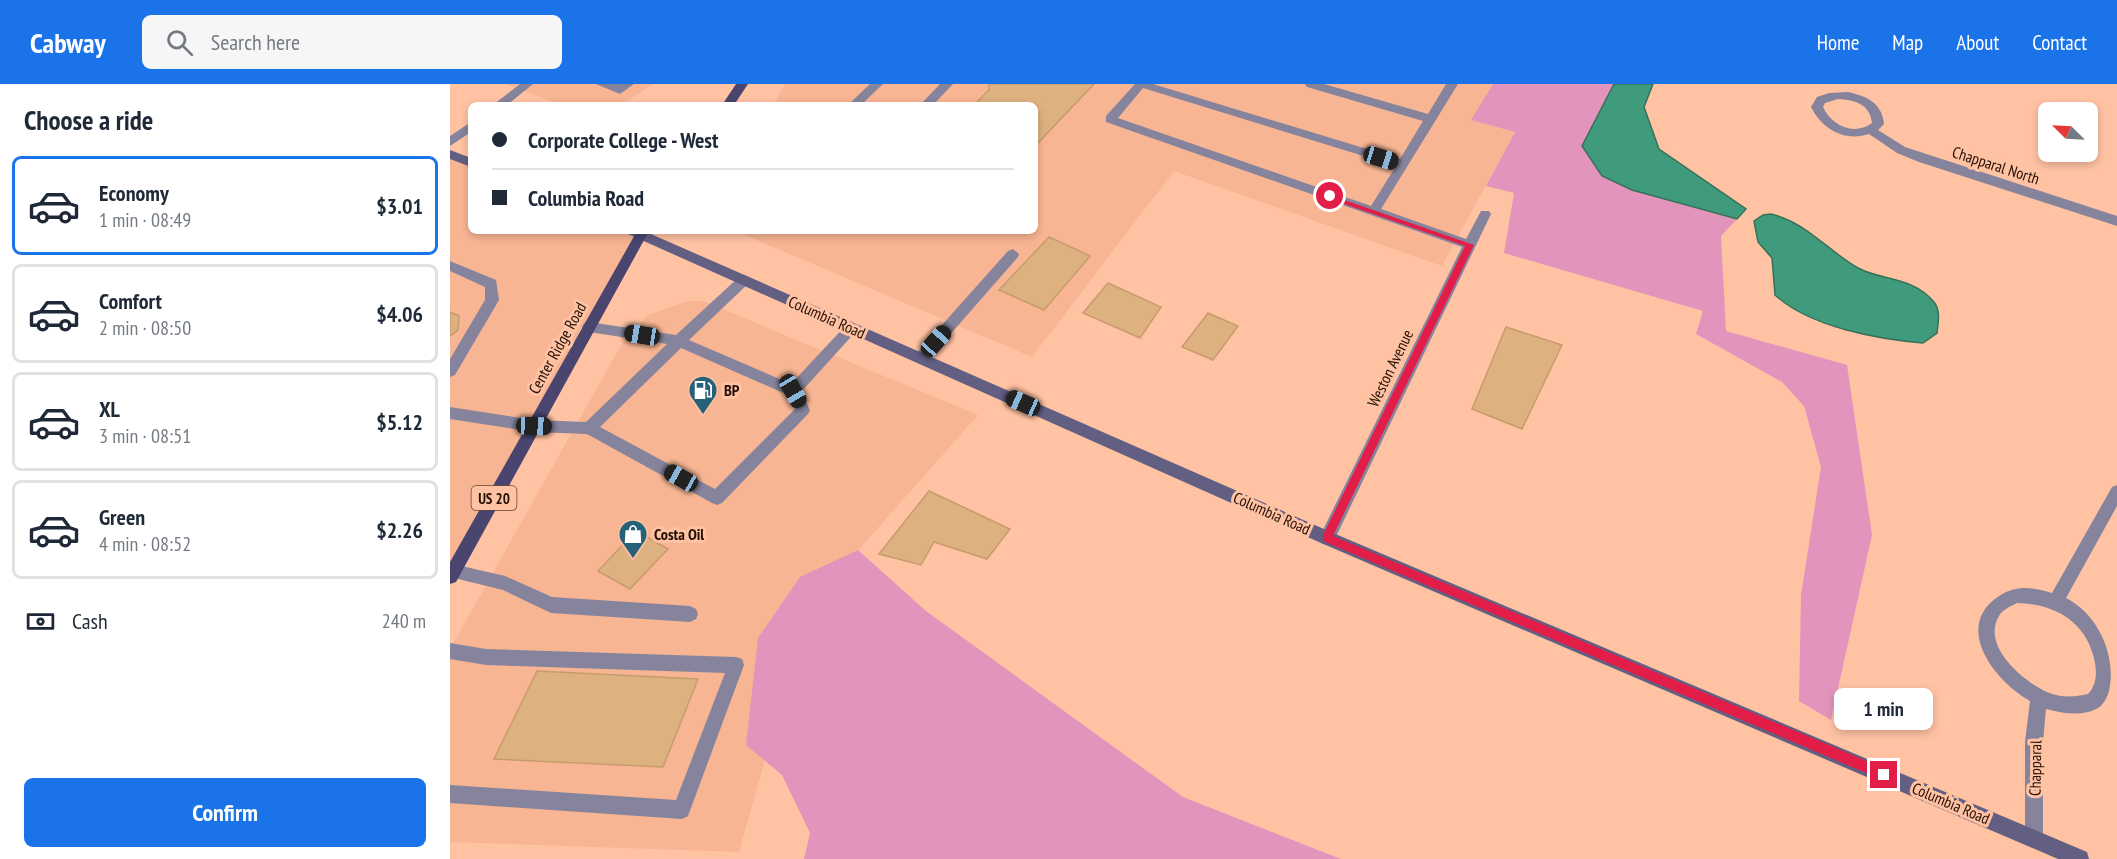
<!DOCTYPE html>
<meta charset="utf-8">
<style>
:root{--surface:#fff;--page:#f6f6f7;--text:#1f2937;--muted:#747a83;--line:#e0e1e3;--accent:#1a73e8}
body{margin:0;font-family:"PT Sans Narrow",sans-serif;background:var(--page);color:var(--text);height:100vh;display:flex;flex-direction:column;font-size:22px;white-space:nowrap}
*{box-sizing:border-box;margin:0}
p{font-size:20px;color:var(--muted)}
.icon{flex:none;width:33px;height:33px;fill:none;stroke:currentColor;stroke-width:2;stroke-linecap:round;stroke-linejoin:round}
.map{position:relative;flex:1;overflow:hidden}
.sheet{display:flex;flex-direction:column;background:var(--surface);width:450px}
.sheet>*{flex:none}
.top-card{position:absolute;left:18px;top:18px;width:570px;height:132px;border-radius:9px;box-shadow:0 3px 9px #0003;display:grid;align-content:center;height:132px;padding:0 24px;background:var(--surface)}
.needle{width:39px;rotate:294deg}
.tools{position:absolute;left:1588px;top:18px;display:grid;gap:12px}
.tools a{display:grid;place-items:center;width:60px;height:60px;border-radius:9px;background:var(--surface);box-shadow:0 3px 9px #0003;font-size:30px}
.end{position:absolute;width:27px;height:27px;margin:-14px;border:8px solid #e11d48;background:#fff;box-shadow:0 0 0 3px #fff}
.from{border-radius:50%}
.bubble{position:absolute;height:42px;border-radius:9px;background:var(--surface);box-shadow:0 3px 9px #0003;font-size:20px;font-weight:800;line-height:42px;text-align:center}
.car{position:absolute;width:18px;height:36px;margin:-18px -9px;border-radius:8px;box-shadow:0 0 4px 2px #0007;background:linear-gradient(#222 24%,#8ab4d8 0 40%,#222 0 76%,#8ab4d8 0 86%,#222 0)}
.top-card b{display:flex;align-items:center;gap:21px;height:57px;font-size:22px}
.top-card b+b{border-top:2px solid var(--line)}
.top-card i{width:15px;height:15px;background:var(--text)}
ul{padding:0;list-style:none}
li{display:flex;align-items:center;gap:18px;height:99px;margin:0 12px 9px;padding:0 12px;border:3px solid var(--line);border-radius:9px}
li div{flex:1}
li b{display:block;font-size:22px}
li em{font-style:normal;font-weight:800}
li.selected{border-color:var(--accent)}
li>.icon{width:54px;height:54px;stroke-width:1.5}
h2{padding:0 24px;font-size:27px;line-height:72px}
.pay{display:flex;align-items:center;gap:15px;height:66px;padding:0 24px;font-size:22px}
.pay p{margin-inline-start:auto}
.primary-button{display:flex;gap:12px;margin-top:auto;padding:12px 24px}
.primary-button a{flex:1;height:69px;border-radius:9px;background:var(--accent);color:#fff;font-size:24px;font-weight:800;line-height:69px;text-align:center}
header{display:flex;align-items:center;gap:36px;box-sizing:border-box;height:84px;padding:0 30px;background:var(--accent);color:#fff}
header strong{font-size:28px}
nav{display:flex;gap:33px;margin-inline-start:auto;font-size:21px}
.search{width:420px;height:54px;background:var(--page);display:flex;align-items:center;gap:15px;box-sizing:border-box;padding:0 21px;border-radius:9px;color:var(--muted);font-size:22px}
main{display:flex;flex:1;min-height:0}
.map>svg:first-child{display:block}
.built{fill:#f8b593}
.green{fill:#e394bc}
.water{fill:#3f9b7c;stroke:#377158;stroke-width:1.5}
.building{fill:#deb181;stroke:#c79b6c;stroke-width:1.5}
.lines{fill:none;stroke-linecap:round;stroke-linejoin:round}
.service{fill:#86849d;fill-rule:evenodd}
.minor{fill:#86849d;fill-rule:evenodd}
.secondary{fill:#625f83;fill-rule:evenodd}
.primary{fill:#4a456f;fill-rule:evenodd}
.route{fill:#e11d48}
.labels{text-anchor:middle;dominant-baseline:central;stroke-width:6;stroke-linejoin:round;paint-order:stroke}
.shield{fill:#ffc2a3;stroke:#664534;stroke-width:1.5}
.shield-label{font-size:15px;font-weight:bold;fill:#251005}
.street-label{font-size:16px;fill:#251005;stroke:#ffc2a3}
.poi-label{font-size:16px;font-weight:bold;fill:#251005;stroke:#ffc2a3;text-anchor:start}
</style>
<header>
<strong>Cabway</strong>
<div class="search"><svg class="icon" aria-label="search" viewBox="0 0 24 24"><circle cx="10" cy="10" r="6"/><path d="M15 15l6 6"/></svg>Search here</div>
<nav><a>Home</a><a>Map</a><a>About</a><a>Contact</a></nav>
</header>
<main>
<section class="sheet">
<h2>Choose a ride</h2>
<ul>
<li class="selected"><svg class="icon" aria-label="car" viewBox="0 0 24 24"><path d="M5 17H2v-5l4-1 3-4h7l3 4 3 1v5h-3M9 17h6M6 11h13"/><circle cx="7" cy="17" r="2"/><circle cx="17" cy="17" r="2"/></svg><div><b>Economy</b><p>1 min · 08:49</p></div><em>$3.01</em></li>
<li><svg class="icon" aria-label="car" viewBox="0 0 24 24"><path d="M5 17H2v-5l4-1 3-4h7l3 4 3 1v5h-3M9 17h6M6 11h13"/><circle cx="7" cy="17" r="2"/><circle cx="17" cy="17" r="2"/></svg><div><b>Comfort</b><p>2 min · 08:50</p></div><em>$4.06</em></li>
<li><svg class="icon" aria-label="car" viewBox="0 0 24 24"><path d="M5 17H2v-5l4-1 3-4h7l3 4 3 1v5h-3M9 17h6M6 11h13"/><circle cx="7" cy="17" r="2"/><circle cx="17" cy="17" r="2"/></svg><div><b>XL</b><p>3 min · 08:51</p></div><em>$5.12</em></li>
<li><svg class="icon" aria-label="car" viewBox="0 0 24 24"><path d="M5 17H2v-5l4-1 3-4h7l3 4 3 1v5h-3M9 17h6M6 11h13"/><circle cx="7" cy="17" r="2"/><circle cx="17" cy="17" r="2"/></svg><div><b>Green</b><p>4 min · 08:52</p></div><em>$2.26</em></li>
</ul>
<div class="pay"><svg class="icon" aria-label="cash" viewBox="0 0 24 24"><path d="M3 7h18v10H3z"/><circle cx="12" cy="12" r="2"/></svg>Cash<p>240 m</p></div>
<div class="primary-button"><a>Confirm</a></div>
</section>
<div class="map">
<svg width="1667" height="775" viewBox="0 0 1667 775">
<rect width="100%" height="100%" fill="#ffc2a3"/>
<path class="built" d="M56 0H203L171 21H110Z
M335 0H1043L1022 36 1065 48 992 182 724 87 582 273 285 147H585V21H323Z
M0 70 21 79V147H182L191 151 0 493Z
M238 217H253L528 331 358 523 289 768 0 758V565L170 263 198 231Z"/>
<path class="green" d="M1043 0H1164L1161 9 1236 119 1287 135 1271 152 1276 247 1397 281 1422 451 1381 636 1349 617 1351 511 1371 383 1354 322 1332 298 1246 250 1253 227 1054 169 1064 109 1036 102 1065 48 1021 36Z
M408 466 476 527 733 713 891 775H354L360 749 332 691 296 661 308 554 350 493Z"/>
<path class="water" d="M1164 0H1203L1194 23 1209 65 1296 125 1287 135 1182 106 1152 92 1132 62Z
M1321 130C1356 138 1378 167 1408 184 1432 197 1462 192 1484 218 1491 227 1488 239 1487 249L1473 259C1427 255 1360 243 1325 211L1322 174 1308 158 1304 137 1313 131Z"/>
<path class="building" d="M539 0H644L585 62V21H524L539 6Z
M599 153 640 172 594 226 549 206Z
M658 199 711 223 690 254 633 229Z
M0 228 9 232 8 246 0 252Z
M758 229 788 242 763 276 732 263Z
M1056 243 1112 261 1072 345 1022 325Z
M479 407 560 445 537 475 484 458 471 481 429 470Z
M186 447 218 465 180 505 148 487Z
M87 587 248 595 213 683 44 675Z"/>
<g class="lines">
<path class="service" d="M70 0H83L57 21H43Z
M146 0H184L170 10Z
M420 0H433L411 21H398Z
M490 0H503L483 21H470Z
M685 0H703L950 75 973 37 857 3 855 0H874L978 30 996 0H1008L931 125 1016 155 1031 127H1039L1041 130 883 459 877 461 871 459 869 454 1012 163 656 38V32ZM693 4 946 82 921 122 668 34Z
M21 38V48L0 62V52Z
M563 165 569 170 568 173 476 278H466L464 274 466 270 558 167Z
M0 177 46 196 49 216 5 291 0 293V275L35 216V203L0 187Z
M294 191 299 193 301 196 299 199 239 256 341 300 397 240H407L409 244 351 308 360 326 358 330 272 419 267 421 262 419 137 350 84 348 0 335V323L84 336 136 338 217 260 139 248 134 247 132 243 134 239 139 238 226 251 289 193ZM231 264 338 311 345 325 265 405 150 343Z
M3 480 55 492 102 513 240 522 246 525 248 530 246 535 240 538 101 529 53 506 0 493V481Z
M0 559 36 565 286 573 292 575 294 581 238 732 232 735 0 719V701L226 716 275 589 36 581 0 575Z"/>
<path class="minor" d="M1398 8C1417 12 1432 19 1434 40L1428 46 1455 63 1667 132V142L1469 78 1447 69 1419 50C1394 58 1372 45 1361 23L1367 13 1379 9ZM1388 15C1405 16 1420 20 1422 39 1404 52 1382 42 1373 23L1375 19Z
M1667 401V422L1616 514C1648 530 1667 572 1659 607 1657 614 1653 622 1646 625 1630 633 1613 629 1596 625L1593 658V754L1591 761 1584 763 1577 761 1575 754V658L1580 617C1545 597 1502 543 1549 512 1566 501 1583 503 1602 509L1662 403ZM1567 519C1606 520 1638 539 1645 579 1647 591 1646 601 1638 610 1624 613 1611 614 1597 608 1573 597 1531 562 1549 532 1552 526 1561 522 1567 519Z"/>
<path class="secondary" d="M0 66 21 74V83L0 75Z
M176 147H194L883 449 1637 768 1639 775H1608L871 459 178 150Z"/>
<path class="primary" d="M286 0H298L284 21H272Z
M187 147H199L6 498 0 500V478Z"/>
</g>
<path class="route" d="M877 110 1024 161 883 452 1438 686V695H1430L873 457V451L1015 162 877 114Z"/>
<defs>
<g id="fuel-pin" transform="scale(1.5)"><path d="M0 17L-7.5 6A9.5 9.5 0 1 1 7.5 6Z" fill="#256179" stroke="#ffc2a3"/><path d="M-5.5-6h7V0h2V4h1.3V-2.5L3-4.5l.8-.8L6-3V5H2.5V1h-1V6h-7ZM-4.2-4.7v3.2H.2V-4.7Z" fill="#fff"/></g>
<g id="shop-pin" transform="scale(1.5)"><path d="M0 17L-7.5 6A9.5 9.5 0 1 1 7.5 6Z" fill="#256179" stroke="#ffc2a3"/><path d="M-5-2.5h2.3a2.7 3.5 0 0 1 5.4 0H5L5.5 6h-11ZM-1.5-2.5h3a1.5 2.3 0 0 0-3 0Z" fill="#fff"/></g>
</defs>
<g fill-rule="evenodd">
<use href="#fuel-pin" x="253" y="306"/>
<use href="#shop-pin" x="183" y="450"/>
</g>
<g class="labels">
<rect class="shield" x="21.5" y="402" width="45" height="24" rx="4.5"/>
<g class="shield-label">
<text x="44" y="414">US 20</text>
</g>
<g class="street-label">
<text transform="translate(1546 81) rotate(18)">Chapparal North</text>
<text transform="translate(377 233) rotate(24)">Columbia Road</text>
<text transform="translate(107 264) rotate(-61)">Center Ridge Road</text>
<text transform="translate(940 284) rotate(-64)">Weston Avenue</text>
<text transform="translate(822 429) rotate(24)">Columbia Road</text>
<text transform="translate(1585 684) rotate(-89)">Chapparal</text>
<text transform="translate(1501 719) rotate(23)">Columbia Road</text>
</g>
<g class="poi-label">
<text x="274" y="306">BP</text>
<text x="204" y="450">Costa Oil</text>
</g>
</g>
</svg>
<div class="tools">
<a><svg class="needle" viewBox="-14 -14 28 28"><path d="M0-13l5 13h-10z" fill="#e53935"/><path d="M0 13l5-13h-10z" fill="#747a83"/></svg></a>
</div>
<i class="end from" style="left:880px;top:112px"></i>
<i class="end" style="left:1434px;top:691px"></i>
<div class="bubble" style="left:1384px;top:604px;width:99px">1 min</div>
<i class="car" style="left:931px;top:74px;rotate:107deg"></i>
<i class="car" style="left:192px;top:251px;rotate:279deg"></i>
<i class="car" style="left:486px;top:257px;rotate:42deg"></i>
<i class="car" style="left:343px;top:307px;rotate:150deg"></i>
<i class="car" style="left:573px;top:319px;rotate:294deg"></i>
<i class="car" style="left:84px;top:342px;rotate:92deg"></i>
<i class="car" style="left:231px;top:394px;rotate:299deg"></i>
<div class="top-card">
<b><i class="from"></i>Corporate College - West</b>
<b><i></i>Columbia Road</b>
</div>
</div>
</main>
